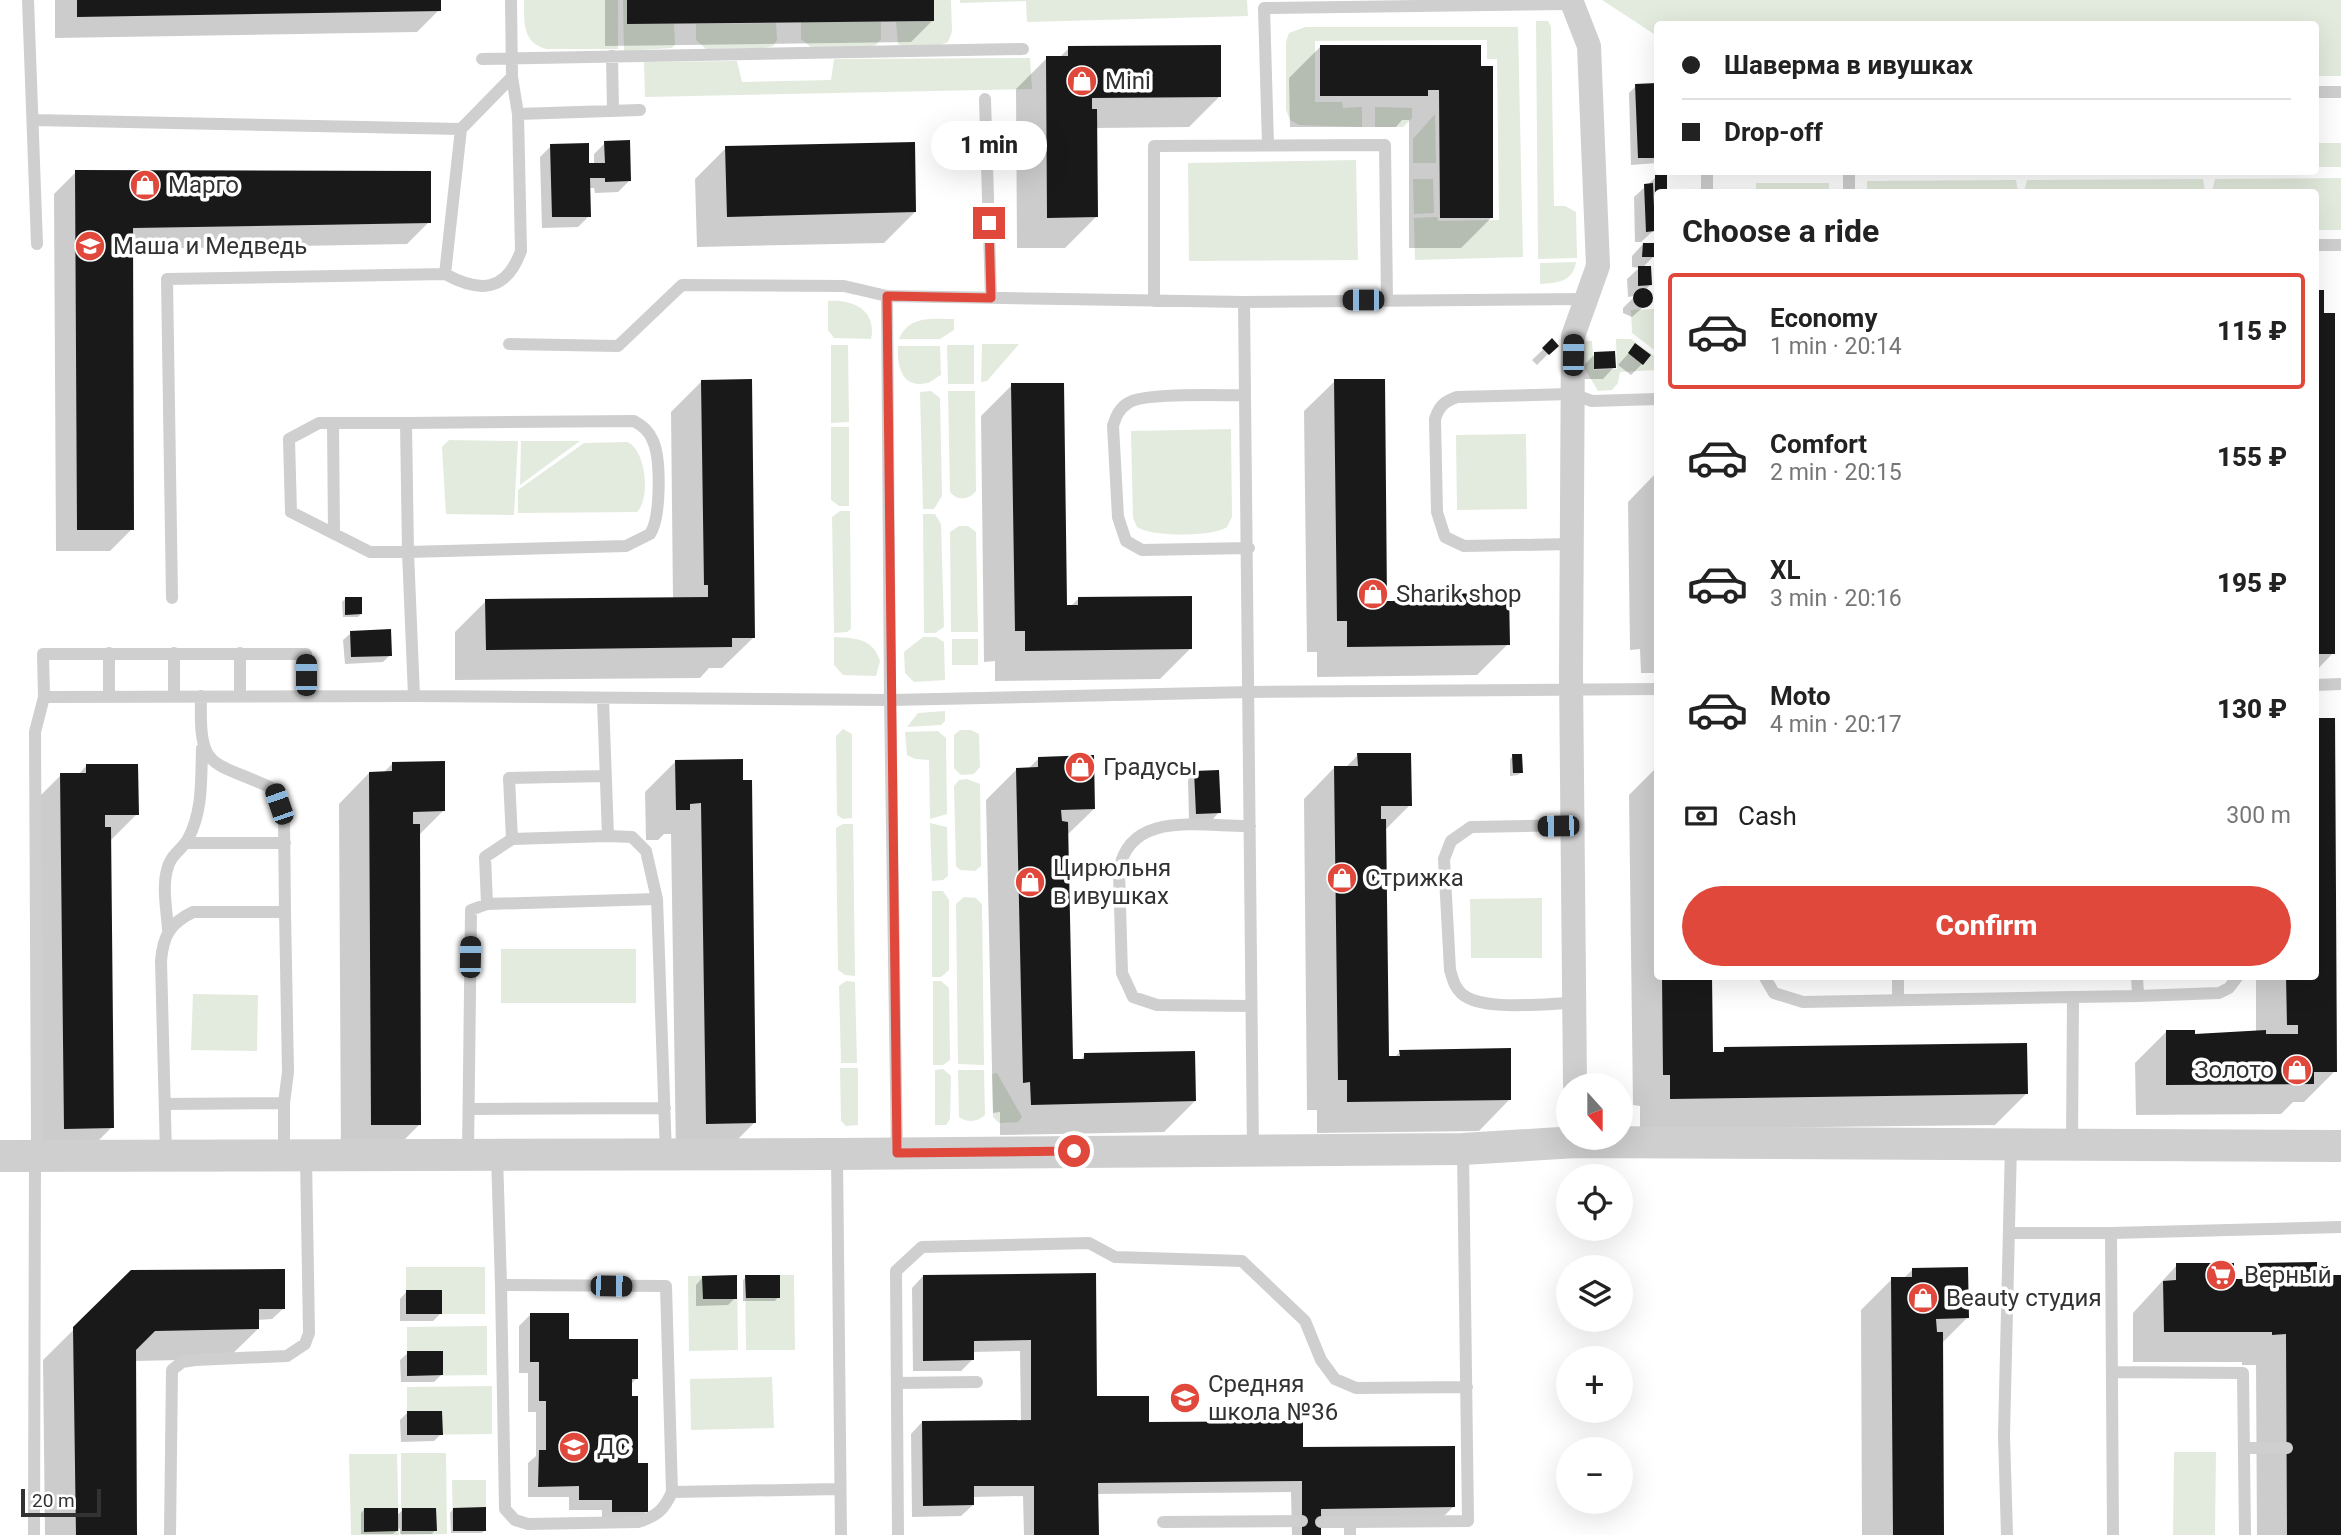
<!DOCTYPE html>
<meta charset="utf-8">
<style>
:root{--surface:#fff;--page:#f6f6f6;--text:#222;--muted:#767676;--line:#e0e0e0;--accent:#e1483c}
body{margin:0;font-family:Roboto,sans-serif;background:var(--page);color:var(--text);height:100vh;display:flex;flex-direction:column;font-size:26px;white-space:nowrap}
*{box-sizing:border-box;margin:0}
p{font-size:23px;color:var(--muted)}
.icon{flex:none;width:38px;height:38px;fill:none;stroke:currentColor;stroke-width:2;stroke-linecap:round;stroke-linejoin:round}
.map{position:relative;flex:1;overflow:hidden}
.sheet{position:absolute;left:1654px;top:189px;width:665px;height:791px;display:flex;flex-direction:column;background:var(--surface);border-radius:7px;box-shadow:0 7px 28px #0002}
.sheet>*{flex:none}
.top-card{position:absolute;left:1654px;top:21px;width:665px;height:154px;border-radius:7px;box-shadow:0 7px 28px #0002;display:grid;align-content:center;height:154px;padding:0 28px;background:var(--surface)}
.needle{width:46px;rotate:159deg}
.tools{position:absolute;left:1556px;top:1073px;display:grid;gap:14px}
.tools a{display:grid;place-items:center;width:77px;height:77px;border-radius:50%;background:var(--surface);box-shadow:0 7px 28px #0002;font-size:35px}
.scale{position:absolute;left:21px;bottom:18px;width:80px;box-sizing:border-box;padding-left:7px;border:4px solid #323232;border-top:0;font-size:19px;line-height:24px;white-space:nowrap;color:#323232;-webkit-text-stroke:5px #fff;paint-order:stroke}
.end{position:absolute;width:32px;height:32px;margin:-16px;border:9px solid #e1483c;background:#fff;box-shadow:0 0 0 4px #fff}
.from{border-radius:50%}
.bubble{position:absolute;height:49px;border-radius:24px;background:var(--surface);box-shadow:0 7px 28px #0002;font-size:23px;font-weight:800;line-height:49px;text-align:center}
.car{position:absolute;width:21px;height:42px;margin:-21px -10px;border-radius:9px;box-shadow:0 0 5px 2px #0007;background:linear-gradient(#222 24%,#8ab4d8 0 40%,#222 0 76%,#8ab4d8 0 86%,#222 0)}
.top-card b{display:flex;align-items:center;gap:24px;height:66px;font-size:26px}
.top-card b+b{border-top:2px solid var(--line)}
.top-card i{width:18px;height:18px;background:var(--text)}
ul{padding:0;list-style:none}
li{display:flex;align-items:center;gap:21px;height:116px;margin:0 14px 10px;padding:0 14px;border:4px solid transparent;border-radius:7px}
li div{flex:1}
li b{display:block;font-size:26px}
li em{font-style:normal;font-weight:800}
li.on{border-color:var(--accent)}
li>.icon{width:63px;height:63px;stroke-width:1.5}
h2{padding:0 28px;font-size:32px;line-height:84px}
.pay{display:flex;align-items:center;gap:18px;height:77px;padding:0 28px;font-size:26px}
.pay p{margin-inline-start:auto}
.cta{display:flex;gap:14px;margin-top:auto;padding:14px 28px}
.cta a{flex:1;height:80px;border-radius:42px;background:var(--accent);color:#fff;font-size:28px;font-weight:800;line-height:80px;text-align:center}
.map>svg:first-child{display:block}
.green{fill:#e3ebde}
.shadow{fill:#0003}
.building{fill:#191919}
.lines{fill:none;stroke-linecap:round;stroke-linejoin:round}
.service{stroke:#cfcfcf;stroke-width:12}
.minor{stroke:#cfcfcf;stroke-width:24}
.tertiary{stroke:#cfcfcf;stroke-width:32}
.route{stroke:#e1483c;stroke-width:9}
.labels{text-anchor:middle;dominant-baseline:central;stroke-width:7;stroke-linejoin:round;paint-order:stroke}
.poi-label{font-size:24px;fill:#323232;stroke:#fff;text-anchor:start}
</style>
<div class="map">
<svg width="2341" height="1535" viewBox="0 0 2341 1535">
<rect width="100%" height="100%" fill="#fff"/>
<path class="green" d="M524 0H618V49H547C522 43 524 22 524 0Z
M623 0H627V24H674L675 44 672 48 624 51Z
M934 0H951L952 32 948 42C935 48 911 52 898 44L896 22 934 21Z
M960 0H1247L1248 16 1027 22 1026 1 960 3Z
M1602 0H2341V76H2315V24H1657V36Z
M1536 21H1548L1551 27 1554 206H1565L1576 212 1577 258 1538 259Z
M801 22H881V39L876 45 868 47 812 48 801 39Z
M776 23 777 40 773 46 764 48 706 49 696 40V24Z
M1305 27H1518L1523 257 1415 260 1414 218 1437 217 1438 221 1499 220 1497 59H1487V40L1315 41V102H1342L1343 108 1362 107V127L1299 125 1290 120 1286 110V42L1289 33Z
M1030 58 1032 89 645 97 644 62 737 61 742 82 831 80 834 59Z
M1375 107 1412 108V118L1403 127H1375Z
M1435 114 1436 163H1413V139Z
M2315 143H2341V167H2315Z
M1356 160 1358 260 1189 261 1188 163Z
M2341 178V230H2315V192H2212L2215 179Z
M1413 179H1433L1434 213 1414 214Z
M2203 179 2205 192H2024L2027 180Z
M2016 180 2018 192H1867V181Z
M1756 183H1829V192H1756Z
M1655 211H1657V352L1632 333 1631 310 1654 309Z
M1576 262C1573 282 1557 283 1540 284V263Z
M828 301C853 299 877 310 871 339L834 338 828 330Z
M954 319V330L940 339H899C909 315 932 319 954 319Z
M1616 339H1631L1657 358V370L1620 372 1618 383 1612 390 1598 391 1585 369 1584 341H1592L1594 370 1617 369Z
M982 344H1019L987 381 981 382Z
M831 345H848L849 422 831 423Z
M947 345H974V384H948Z
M898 346H940L941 375C936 377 932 382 927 383 901 389 897 365 898 346Z
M931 391 940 398 942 496 934 509H923L920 392Z
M975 391 976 491C969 500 957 501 950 492L948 391Z
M831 427H849V506H839L831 500Z
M1231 429 1232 517 1227 527C1213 537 1151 537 1137 527L1133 518 1131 431Z
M1526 434 1527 509 1457 510 1456 435Z
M449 440 518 441 514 515 446 514 442 447Z
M521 441H580L520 485Z
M627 442C646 449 651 499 637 512L518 513V490L584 443Z
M840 511H850L851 629 847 632 834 633 832 517Z
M923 514H935L941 524 944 627 935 633H924Z
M959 526H968L976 532 978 632H951L950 532Z
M834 637C855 638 873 638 880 661L876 676 843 675 834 665Z
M923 637H936L944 642 945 680 914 682 905 673 904 652Z
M952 639H978V665H952Z
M945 711V721L941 725 907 727 918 713Z
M843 729 852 734V818L843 819 837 815 836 736Z
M960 730H971L979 734 980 767 974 774 961 775 954 768V735Z
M938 731 946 738 947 814 930 819 929 760 915 759 907 755 905 732Z
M967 779 980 784 981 866 975 871 960 870 956 866 954 786 959 780Z
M930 823 947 827 948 876 943 880 932 881Z
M843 824H853L855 976 845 975 838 970 836 828Z
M932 891H943L949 900V970L941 977H932Z
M964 897 976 898 982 904 984 1065 958 1064 956 904Z
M1542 898V958H1471L1470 899Z
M501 949H636V1003H501Z
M846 981 855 982 857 1063H841L839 986Z
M933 981H941L949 988 950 1060 943 1065H933Z
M193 994 258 995 257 1051 191 1050Z
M840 1068H858V1125L846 1126 841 1121Z
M943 1069 951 1076 950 1119 946 1125H935V1070Z
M958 1070H984L985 1115C978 1122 967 1123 959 1117Z
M997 1073 1022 1117 1018 1122 999 1123 993 1117 992 1074Z
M406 1267H485V1314H406Z
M737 1275 738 1350 689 1351 688 1276Z
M745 1275H794L795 1350H746Z
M487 1326V1375L407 1376V1327Z
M772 1377 774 1428 691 1430 690 1379Z
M492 1386V1434L407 1435V1387Z
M2174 1452H2216L2215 1535H2173Z
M401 1453H446L447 1534 401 1535Z
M349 1454H397L399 1535H351Z
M452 1480H486V1531H453Z"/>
<path class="shadow" d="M55 0H439V10L417 32 55 38Z
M605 0H933V20L911 42 605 46Z
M1320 47 1480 68 1492 217 1461 248H1409V120H1402L1396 127H1290L1289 78Z
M1069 48 1220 96 1189 127 1096 128V217L1065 248H1017L1016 89 1047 58H1059Z
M1657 85V163L1631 165 1629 93 1636 86Z
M605 143 629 181 618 192 595 193 594 188H588L589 216 578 227 542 228 540 157 551 146 588 165H594V154Z
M726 148 915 212 884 243 697 247 695 179Z
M76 172 429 222 407 244 132 249V529L110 551H56L54 194Z
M1656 177H1665L1666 192H1657V216L1652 219 1653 231 1641 242H1635L1634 197Z
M1643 244 1654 256 1642 268 1651 284 1645 290 1650 301 1632 317 1623 313V308L1635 296 1628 297 1627 279 1639 268 1632 267V256Z
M2315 292 2333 653 2315 672Z
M1552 341 1556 346 1537 365 1532 360Z
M1636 345 1642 364 1631 375 1618 365Z
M1595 354 1614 367 1603 379H1584V365Z
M702 381 753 638 722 668H709L700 678 455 680V632L486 601 673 599 671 412Z
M1335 381 1386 602H1392L1398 596 1508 644 1477 675 1317 677V652H1307L1304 411Z
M1012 385 1065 607H1070L1078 599 1191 648 1160 679 995 681V661L984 662 981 416Z
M1657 472V673H1641L1640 649 1630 650 1628 502Z
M345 599 361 614 358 617H343L342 602Z
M351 633 390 655 383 662 345 664 343 640Z
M1358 755 1410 805 1384 831 1387 1057 1394 1058 1400 1052 1509 1100 1479 1131 1317 1133V1110H1307L1304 799 1334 768H1345Z
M1513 756 1521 772 1518 775 1510 776V759Z
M1039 758 1094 809 1066 836 1071 1061H1079L1085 1055 1195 1101 1164 1132 1000 1135V1112L993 1113 986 800 1017 769H1028Z
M676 761H741L755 1122 724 1153 676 1154 671 834H664L658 840H646L645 792Z
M393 763 444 810 418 836 420 1124 389 1155 341 1156 339 804 369 773H383Z
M86 766 137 814 109 842 112 1127 81 1158 34 1159 30 806 61 775H78Z
M1657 767V976H1711V1054H1720L1725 1049 2026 1094 1995 1125 1640 1129V1106L1633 1105 1629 795Z
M1195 772 1219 812 1212 820H1189L1188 780Z
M2256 976H2315L2335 1071 2304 1102H2293L2281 1114 2136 1115 2135 1063 2166 1032 2193 1036 2256 1032Z
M2259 1264 2315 1277H2341L2339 1535H2257L2256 1365H2242V1362H2133V1313L2177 1265 2243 1281Z
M1913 1269 1967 1318 1941 1344 1942 1535H1862L1861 1310 1892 1279H1903Z
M132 1272 284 1308 272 1319 257 1320 258 1329 227 1359 134 1361 136 1535H45L43 1360Z
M1094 1275 1095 1398 1148 1424 1301 1449 1453 1507 1442 1518 1320 1519V1535H1292L1291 1492 1097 1494V1535H1024L1023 1496 973 1497V1505L961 1516 912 1517 911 1434 922 1422H1021L1020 1351 972 1352V1360L961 1371H913L912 1288 923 1276Z
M703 1277 735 1298 728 1305 696 1306V1285Z
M746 1277 778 1297 775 1301H743V1280Z
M407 1291 440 1314 433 1321H400V1299Z
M531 1314 567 1340 636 1379 630 1385 636 1465 647 1511 635 1522H602V1510H569V1497H528V1463L536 1456V1412H528V1373H519V1326Z
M408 1353 441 1375 434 1382H401L400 1360Z
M408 1412 441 1434 434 1441 401 1442 400 1420Z
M453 1509 485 1530 482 1533H451L450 1513Z
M364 1510 396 1516 403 1510 435 1530 432 1534H400V1528L393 1534H361V1513Z"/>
<path class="building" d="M77 0H441V11L77 17Z
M627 0H934V21L627 24Z
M1221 45V97L1092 98V109H1097L1098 217 1047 218 1046 56H1068V46Z
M1320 45H1481V66H1493V218H1440L1439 90H1428V96H1320Z
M1657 83V158H1638L1635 84Z
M630 140 631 181 605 182V178H590L591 217H552L550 144 589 143V163H605L604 141Z
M915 142 916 212 727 217 725 146Z
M75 170 431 171V223L133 228 134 530H77Z
M1655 175H1667V192H1655Z
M1653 183 1655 231 1646 232 1644 184Z
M1643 243H1656L1655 257H1642Z
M1638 266H1651L1652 285 1638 286Z
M1633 298a10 10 0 1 1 20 0a10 10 0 1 1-20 0Z
M2315 290H2324V313H2335V654H2315Z
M1552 338 1559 346 1549 355 1542 348Z
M1635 343 1651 355 1643 365 1628 353Z
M1615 351 1616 368 1594 369V352Z
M752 379 755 638H732V647L486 650 485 599 708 597V585H704L701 380Z
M1334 379H1385L1387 601H1397V594L1509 593 1510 645 1347 647V621H1337Z
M1011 383H1064L1067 605H1078V597L1192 596V649L1025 651V631H1015Z
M345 597H362V614L345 615Z
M391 629 392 656 351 657 350 631Z
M2315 718H2335L2337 1072H2314V1084L2166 1085V1030H2195V1034L2266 1030V1034H2298V1025H2287L2286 976H2315Z
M1357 753H1411L1412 806H1381V819H1386L1389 1056H1400L1399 1050 1511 1048V1100L1347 1102V1080H1338L1334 766H1358Z
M1512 754H1522L1523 773H1513Z
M1094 755 1095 809 1061 810 1062 821 1068 822 1073 1059H1084V1053L1195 1051 1196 1101 1031 1105 1030 1082 1023 1083 1016 768 1038 767V757Z
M743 759V780H752L756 1123 706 1124 701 803 690 804V810H676L675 760Z
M445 761V811L413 812V824H420L421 1125H371L369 772 392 771V762Z
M86 764H138L139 815H105V827H111L114 1128 64 1129 60 773H86Z
M1219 770 1221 813 1196 814 1194 771Z
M1662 976H1712L1713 1052H1724V1047L2027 1043 2028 1094 1670 1099V1075H1663Z
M2317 1262V1275H2341V1535H2287L2286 1334 2272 1335V1332H2164L2163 1281 2176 1280V1263H2234V1279H2259L2258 1263Z
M1968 1267 1969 1318 1936 1319 1937 1332H1943L1944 1535H1893L1891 1277H1912V1268Z
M285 1269V1309H259V1329L155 1331 136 1350 137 1535H76L73 1327 131 1270Z
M1096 1273 1097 1396H1149V1422L1303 1421V1447L1455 1446V1507L1321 1509V1535H1302V1481L1098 1483 1099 1535H1034V1486H974V1505L923 1506 922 1421 1031 1420V1340L974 1341V1360L923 1361V1275Z
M737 1275V1299H703L702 1276Z
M745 1275H780V1298H746Z
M406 1290H442V1314H406Z
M530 1313H569V1339H638V1379H632V1396H638V1463H648V1512H612V1500H579V1486L538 1487 539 1450H546V1401H539V1362H530Z
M407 1351H443V1375L407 1376Z
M407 1411H442L443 1435H407Z
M486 1507V1531H453V1508Z
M364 1508H398V1531L364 1532Z
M402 1508H436L437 1531H402Z"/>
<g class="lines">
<path class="service" d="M28 0 37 244
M612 56 613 111
M482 59 1023 49
M2315 92H2341
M985 99 991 298
M518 114 640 110
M35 120 461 129
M1268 144 1264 8 1570 4
M1707 172V192
M1849 172V192
M2315 245H2341
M445 274C480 293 506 292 521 251L518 114 512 77
M887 296 890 700 1250 692 1657 689
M1154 301V146L1385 145 1387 300
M1244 302 1253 1150
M509 344 618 346 682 285 844 286 887 296 1244 302 1585 299
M1245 395C1222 396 1144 392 1128 403 1119 409 1116 416 1113 426L1118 517 1126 541 1142 550 1249 548
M333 423 334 534
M406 423H319L289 439 291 512 370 552H408L406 423 634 421C643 426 649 431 653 441 661 459 661 518 650 534L626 546 408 552 414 696
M1572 544 1464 546 1445 537 1437 512 1435 419C1439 406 1445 401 1457 397L1572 394 1592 401 1657 399
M172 598 167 279 445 274 461 129 512 77 511 0
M2315 685 2341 684
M109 695V653
M240 695V653
M174 696V653
M201 696C199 773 210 759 274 789L284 819 285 912
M44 697 43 654H306V696
M1573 825 1471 827 1451 841 1444 859 1450 970C1453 979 1454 987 1462 994 1483 1012 1547 1003 1575 1003
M1250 826C1202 827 1129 809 1119 871L1122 973 1133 997 1157 1005 1251 1006
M608 836 632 837 646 851 657 899
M512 839 509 778 605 776
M186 843H285
M487 904 485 857 512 839 608 836 603 700
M168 930C167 912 162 888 167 870 170 855 181 851 188 839 203 811 201 780 202 748
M1764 976 1774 993 1803 1002 2073 997
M1898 976V999
M2138 996 2219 993 2229 988 2238 976
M165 1104 284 1103
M469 1109 665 1108
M2072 1144 2073 997 2138 996 2137 976
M166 1154 161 961C163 936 170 923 193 912H285L288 1072 284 1103V1155
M468 1154 471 910 487 904 657 899 666 1155
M837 1155 841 1535
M497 1156 501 1285 666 1286 672 1492 839 1489
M2010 1233H2111L2113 1535
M2111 1233 2341 1227
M501 1285 505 1509 515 1520 528 1524 638 1522C657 1516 664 1510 672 1492
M2112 1372 2243 1373 2245 1535
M898 1383 977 1382
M2244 1448H2287
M1163 1522 1302 1521
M1321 1522H1350
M34 1535 35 1157 37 1139 35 732 44 697 414 696 890 700 897 1153
M170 1535 172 1370 182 1362 195 1360 287 1356 305 1344 309 1333 306 1157
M898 1535 896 1271 922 1247 1089 1243 1115 1257 1242 1261 1305 1321 1321 1360 1335 1379 1356 1388 1467 1387
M1350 1535V1522L1468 1521 1463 1151
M2007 1535 2004 1435 2011 1145"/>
<path class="minor" d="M1571 0 1589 46 1598 266 1573 336 1571 674 1575 1085"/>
<path class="tertiary" d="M0 1156 837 1154 1463 1149 1576 1142 2341 1146"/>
</g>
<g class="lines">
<path class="route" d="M989 223 991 298 887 296 897 1153 1074 1151"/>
</g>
<defs>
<g id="shop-disc" transform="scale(1.575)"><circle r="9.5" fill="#e1483c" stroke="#fff"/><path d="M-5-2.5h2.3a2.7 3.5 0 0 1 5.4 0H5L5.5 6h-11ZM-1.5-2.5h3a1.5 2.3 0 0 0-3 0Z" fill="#fff"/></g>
<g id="school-disc" transform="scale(1.575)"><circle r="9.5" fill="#e1483c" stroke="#fff"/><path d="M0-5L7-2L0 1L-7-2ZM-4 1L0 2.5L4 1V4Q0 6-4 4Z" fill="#fff"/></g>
<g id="supermarket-disc" transform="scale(1.575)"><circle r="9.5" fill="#e1483c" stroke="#fff"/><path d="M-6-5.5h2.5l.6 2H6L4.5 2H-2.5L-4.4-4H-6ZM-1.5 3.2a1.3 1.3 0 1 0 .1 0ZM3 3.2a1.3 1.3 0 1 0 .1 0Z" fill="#fff"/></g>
</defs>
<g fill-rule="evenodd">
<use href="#shop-disc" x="1082" y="81"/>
<use href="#shop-disc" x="145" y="185"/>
<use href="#school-disc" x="90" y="246"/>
<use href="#shop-disc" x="1373" y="594"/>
<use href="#shop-disc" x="1080" y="767"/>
<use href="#shop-disc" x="1342" y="878"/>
<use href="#shop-disc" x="1030" y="882"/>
<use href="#shop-disc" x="2297" y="1070"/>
<use href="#supermarket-disc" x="2221" y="1275"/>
<use href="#shop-disc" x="1923" y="1298"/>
<use href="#school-disc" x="1185" y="1398"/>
<use href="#school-disc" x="574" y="1447"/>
</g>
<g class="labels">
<g class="poi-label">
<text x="1105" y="81">Mini</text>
<text x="168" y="185">Марго</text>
<text x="113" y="246">Маша и Медведь</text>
<text x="1396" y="594">Sharik shop</text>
<text x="1103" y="767">Градусы</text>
<text x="1053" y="868">Цирюльня<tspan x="1053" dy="28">в ивушках</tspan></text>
<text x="1365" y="878">Стрижка</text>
<text x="2274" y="1070" text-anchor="end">Золото</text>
<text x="2244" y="1275">Верный</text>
<text x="1946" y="1298">Beauty студия</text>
<text x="1208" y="1384">Средняя<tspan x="1208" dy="28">школа №36</tspan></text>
<text x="597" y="1447">ДС</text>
</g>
</g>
</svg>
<div class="tools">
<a><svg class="needle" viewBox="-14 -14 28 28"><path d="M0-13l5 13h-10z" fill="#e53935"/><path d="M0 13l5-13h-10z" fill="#767676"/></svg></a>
<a><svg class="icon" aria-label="locate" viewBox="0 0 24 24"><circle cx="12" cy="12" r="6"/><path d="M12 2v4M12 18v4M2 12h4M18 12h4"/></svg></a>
<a><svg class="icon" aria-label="layers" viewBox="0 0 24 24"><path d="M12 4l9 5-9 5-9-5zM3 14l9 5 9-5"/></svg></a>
<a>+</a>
<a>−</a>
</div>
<div class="scale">20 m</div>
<i class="end from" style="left:1074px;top:1151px"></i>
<i class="end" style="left:989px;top:223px"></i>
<div class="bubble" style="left:931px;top:121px;width:116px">1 min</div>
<i class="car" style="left:1363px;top:300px;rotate:270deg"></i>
<i class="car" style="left:1573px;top:355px;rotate:1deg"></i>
<i class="car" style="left:306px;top:675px;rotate:0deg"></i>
<i class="car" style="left:279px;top:804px;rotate:341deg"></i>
<i class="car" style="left:1558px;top:826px;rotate:269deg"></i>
<i class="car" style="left:470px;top:957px;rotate:1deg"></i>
<i class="car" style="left:611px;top:1286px;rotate:91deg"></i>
<div class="top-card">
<b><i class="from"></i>Шаверма в ивушках</b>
<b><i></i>Drop-off</b>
</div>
<section class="sheet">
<h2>Choose a ride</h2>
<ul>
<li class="on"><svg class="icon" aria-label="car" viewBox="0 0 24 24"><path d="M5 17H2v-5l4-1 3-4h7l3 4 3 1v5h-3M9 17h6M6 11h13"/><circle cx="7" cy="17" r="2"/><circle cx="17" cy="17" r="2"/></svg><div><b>Economy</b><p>1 min · 20:14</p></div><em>115 ₽</em></li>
<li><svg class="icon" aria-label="car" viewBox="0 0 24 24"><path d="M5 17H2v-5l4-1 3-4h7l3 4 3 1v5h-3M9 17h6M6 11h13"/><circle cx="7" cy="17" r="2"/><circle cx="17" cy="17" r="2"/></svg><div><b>Comfort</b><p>2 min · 20:15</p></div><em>155 ₽</em></li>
<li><svg class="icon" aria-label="car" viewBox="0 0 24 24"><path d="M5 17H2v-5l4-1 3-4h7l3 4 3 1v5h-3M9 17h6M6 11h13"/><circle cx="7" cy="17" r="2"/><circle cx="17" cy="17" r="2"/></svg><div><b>XL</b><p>3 min · 20:16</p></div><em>195 ₽</em></li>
<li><svg class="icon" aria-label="car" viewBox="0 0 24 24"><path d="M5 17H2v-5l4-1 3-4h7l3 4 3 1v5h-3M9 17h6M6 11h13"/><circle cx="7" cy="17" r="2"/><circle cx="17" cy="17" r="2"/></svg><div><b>Moto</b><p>4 min · 20:17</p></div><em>130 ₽</em></li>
</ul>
<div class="pay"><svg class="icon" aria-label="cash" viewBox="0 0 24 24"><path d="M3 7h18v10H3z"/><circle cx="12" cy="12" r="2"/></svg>Cash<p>300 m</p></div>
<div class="cta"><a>Confirm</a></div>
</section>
</div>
